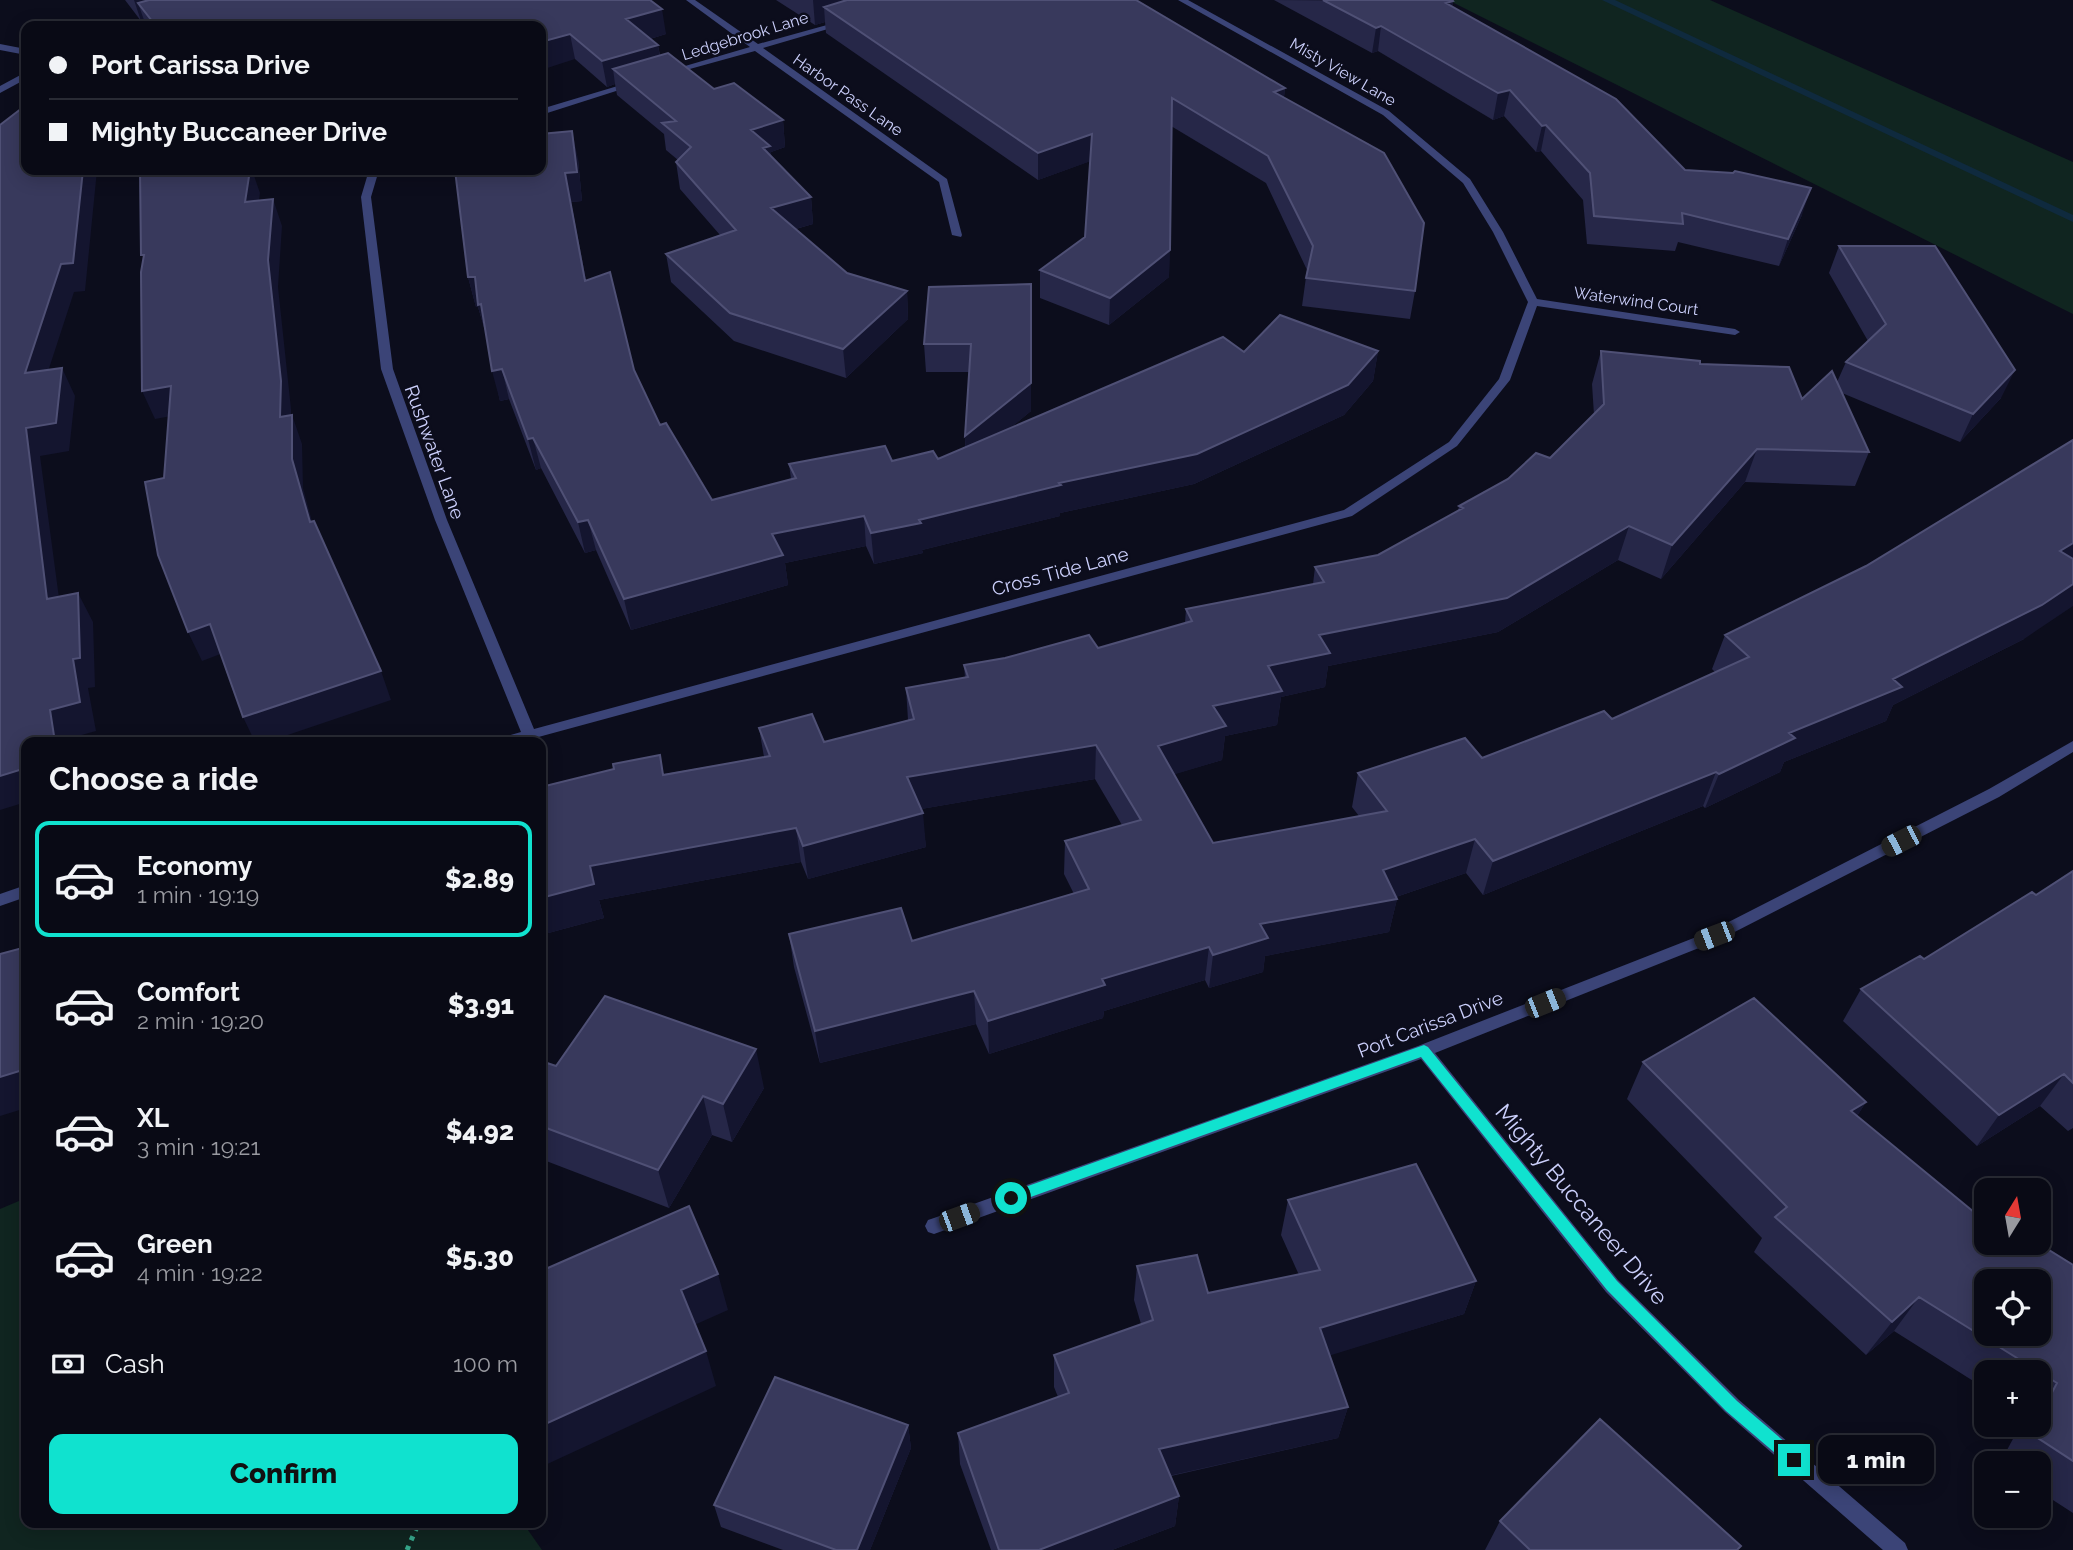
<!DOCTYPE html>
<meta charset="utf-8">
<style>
:root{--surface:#090a15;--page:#171822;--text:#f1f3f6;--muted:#999aa0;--line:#292b34;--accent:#10e2cf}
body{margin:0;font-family:Raleway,sans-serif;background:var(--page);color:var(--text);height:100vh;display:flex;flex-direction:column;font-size:26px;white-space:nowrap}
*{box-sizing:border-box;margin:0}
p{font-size:23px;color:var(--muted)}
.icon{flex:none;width:38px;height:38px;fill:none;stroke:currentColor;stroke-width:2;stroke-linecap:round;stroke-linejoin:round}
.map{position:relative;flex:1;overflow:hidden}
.sheet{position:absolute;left:21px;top:737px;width:525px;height:791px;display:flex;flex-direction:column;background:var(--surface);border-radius:14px;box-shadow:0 4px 18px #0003,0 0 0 2px var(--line)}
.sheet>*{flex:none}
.banner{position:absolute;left:21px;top:21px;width:525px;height:154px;border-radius:14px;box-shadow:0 4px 18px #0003,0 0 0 2px var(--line);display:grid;align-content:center;height:154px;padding:0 28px;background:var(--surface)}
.needle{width:46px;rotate:11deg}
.tools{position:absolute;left:1974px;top:1178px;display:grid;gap:14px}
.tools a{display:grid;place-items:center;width:77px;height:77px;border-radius:14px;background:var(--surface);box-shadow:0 4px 18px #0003,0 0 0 2px var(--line);font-size:35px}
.end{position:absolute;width:32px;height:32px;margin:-16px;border:9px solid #10e2cf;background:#111;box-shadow:0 0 0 4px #111}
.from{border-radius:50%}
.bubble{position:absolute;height:49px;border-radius:14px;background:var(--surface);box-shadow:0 4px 18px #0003,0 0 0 2px var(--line);font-size:23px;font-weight:800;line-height:49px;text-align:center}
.car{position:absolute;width:21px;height:42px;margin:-21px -10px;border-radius:9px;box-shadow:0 0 5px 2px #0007;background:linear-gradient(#222 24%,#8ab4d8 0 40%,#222 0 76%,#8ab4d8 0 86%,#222 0)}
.banner b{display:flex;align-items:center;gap:24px;height:66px;font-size:26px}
.banner b+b{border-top:2px solid var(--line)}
.banner i{width:18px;height:18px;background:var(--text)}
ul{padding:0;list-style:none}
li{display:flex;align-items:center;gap:21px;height:116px;margin:0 14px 10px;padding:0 14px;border:4px solid transparent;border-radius:14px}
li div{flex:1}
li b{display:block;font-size:26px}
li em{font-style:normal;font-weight:800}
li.selected{border-color:var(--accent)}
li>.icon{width:63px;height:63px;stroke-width:1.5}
h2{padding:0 28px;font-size:32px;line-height:84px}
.pay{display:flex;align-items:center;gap:18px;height:77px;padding:0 28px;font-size:26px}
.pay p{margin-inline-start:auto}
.primary-button{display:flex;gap:14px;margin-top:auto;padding:14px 28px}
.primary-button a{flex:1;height:80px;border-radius:14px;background:var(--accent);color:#111;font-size:28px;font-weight:800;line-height:80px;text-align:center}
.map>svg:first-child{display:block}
.green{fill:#102520}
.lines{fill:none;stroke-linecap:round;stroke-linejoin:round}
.stream{fill:#0f2a3e;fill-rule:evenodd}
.path{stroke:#35a589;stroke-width:5;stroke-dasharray:4.5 6;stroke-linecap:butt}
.street{fill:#3b4477;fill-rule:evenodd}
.wall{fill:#262748}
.shaded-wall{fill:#14152f}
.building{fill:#38395c;stroke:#4f5075;stroke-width:2;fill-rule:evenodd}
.route{fill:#10e2cf}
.labels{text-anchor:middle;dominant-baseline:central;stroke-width:5;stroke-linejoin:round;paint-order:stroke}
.far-street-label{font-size:16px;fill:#cbcffb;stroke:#0c0d1c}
.street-label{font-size:19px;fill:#cbcffb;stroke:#0c0d1c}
.near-street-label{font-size:23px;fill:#cbcffb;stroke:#0c0d1c}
</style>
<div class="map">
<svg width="2073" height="1550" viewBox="0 0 2073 1550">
<rect width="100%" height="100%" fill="#0c0d1c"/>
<path class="green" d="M1448 0H1710L2073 162V314Z
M26 1198V1522L523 1523 542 1550H0V1209Z"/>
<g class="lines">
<path class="stream" d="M1602 0H1615L2073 215V222Z"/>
<path class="path" d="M407 1550 419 1522"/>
<path class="street" d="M686 0H695L758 44 845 20V24L763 48 947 179 962 235 961 237 952 235 939 182 755 51 668 75V71L750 47Z
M1178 0H1188L1389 111 1470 179 1503 232 1537 299 1735 329 1740 332 1735 335 1537 306 1510 380 1457 446 1352 516 520 742H495L497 739 521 732 435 520 381 369 361 197 369 170H379L371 197 393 369 447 520 534 729 1344 510 1449 442 1499 379 1528 302 1493 232 1463 183 1383 115Z
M163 15 167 18 166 20 148 26H136Z
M0 44 26 49V55L0 50Z
M26 72V79L0 93V86Z
M631 82 638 84 541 115V109Z
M2073 741V752L1999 797 1719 940 1435 1053 1618 1280 1739 1400 1905 1543 1908 1550H1883L1725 1412 1606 1292 1421 1059 934 1234 928 1232 925 1226 928 1220 934 1218 1418 1046 1709 932 1989 789Z
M26 885V897L0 906V894Z"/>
</g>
<path class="wall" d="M125 0H650L666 34 650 39 658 45 660 55 714 89 783 120 785 147 771 152V156L811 197 813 224 796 229 847 273 907 291 908 319 846 378 734 341 671 282 666 254 720 235 680 189 676 162 678 160 666 150 664 134 617 95 615 84 607 87 575 59 541 26H146L144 20 141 21Z
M776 0H1136L1285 88 1284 97 1415 291 1410 319 1302 306 1307 270 1266 183 1171 126 1169 277 1109 325 1040 298V270L1085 237 1090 161 1038 180 826 33 825 22 815 25Z
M1274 0 1453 1 1452 7 1685 170 1802 215 1779 266 1678 242 1675 251 1587 244 1583 200 1541 151 1536 152 1504 116 1493 120 1378 51 1372 53Z
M578 159 582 201 571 202 586 280 634 370 660 425 712 500 791 479 789 464 938 459 965 447V436L969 372H926L924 344 929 287 1031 411 1010 428 1244 352 1378 351 1373 381 1344 415 1194 484 1060 513V516L922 550 923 553 874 564 866 546 785 563 788 585 631 630 596 550 585 553 541 468 536 470 509 399 500 401 486 334 478 307H476L468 277Z
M1839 246 2001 398 1960 442 1842 393 1869 452 1855 486 1745 482 1661 579 1618 560 1498 632 1328 666 1325 687 1281 697 1277 725 1225 736 1222 760 1174 774 1213 843 1359 816 1352 807 1358 773 1482 758 1612 719 1715 672 1712 669 1725 635 2024 639 1893 705 1886 721 1784 762 1780 772 1705 808 1703 806 1483 895 1466 873 1396 897 1397 899 1389 932 1265 956 1263 972 1209 988 1205 980 1104 1011 1103 1018 989 1054 976 1024 820 1063 794 967 789 934 912 941 1074 894 1064 874 1065 841 1122 825 1095 779 921 809 926 847 808 879 801 862 599 900 604 918 541 935 664 774 764 757 759 728 824 742 908 720 906 688 965 678 964 665 1098 648 1185 623 1186 609 1313 584 1315 567 1378 555 1458 511 1459 506 1550 458 1594 415 1592 384 1601 351 1700 364 1802 399 1837 382 1846 362 1868 341 1829 273Z
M2073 871V1128L2068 1131 2040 1106 1977 1146 1843 1021 1861 989 1924 959 2036 895Z
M541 1061 556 1066 764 1088 732 1142 712 1135 669 1208 541 1159Z
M1643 1062 1866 1102 1857 1116 2023 1252 2031 1242 2073 1265V1513L2039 1491V1463H2000L2021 1424H2039V1372H1986V1389L1894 1331 1866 1355 1754 1252 1762 1238 1627 1099Z
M1288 1200 1476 1281 1464 1314 1329 1355 1348 1407 1338 1438 1171 1476 1179 1496 1175 1526 1112 1550H991L960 1464 958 1433 1058 1397 1054 1387V1355L1141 1324 1134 1300 1137 1266 1208 1293 1299 1275 1281 1235Z
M908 1425 911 1448 870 1550H783L721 1527 714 1505Z
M1500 1521 1738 1550H1485Z"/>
<path class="shaded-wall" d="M134 0H207L138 3 144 20 141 21Z
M813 0H900L824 7 825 22 815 25Z
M1453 1 1449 26 1446 3Z
M662 9 666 34 630 45 626 19Z
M1381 26 1378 51 1372 53 1376 28Z
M570 34 575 59 541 70V42Z
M658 45 662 70 613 69 615 84 607 87 602 61Z
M1285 88 1282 114 1274 92Z
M1510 90 1504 116 1493 120 1498 93Z
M783 120 785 147 771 152 773 173 751 130Z
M1546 125 1541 151 1536 152 1542 126Z
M572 131 578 159 582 201 571 202 591 310 565 173Z
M1092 134 1091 161 1038 180V153Z
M83 170H97L85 291 74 292 38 402 25 373Z
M250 170H252L260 193 255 229 245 202Z
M1811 188 1802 215 1779 266 1788 239Z
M811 197 813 224 774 235 771 208Z
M273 199 282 226 278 287 291 409V446L280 417 268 260Z
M1170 250 1169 277 1109 325 1110 298Z
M468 277H475L483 306 486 334 478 307H476Z
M1031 284V411L966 465 965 436Z
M907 291 908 319 846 378 843 349Z
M1378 351 1373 381 1344 415 1194 484 1060 513V516L922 550 923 553 874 564 871 533 1059 483Z
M62 368 75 396 69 451 40 456 63 628 47 599 26 428Z
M502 369 509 399 500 401 492 371Z
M2015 370 2001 398 1960 442 1973 414Z
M171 386 182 414 155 419 142 391Z
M292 415 302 444 303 488 320 551 310 522 292 459Z
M533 438 541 468 536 470 528 439Z
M1757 449 1745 482 1661 579 1672 545Z
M864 516 866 546 785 563 788 585 631 630 624 599 772 534Z
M588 520 596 550 585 553 578 522Z
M1629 526 1618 560 1498 632 1328 666 1325 687 1281 697 1277 725 1225 736 1222 760 1156 780 1158 746 1268 666 1319 635Z
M2073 543V564L2060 551Z
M2073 584V606L2024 639 1893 705 1886 721 1784 762 1780 772 1705 808 1719 774 1789 733 1893 679Z
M78 593 93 622 95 687 88 688 96 731 67 739V742H55L50 710 73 659Z
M210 624 223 653 202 661 188 632Z
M381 671 391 700 267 742H255L243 717Z
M1096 745 1095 779 910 811 907 777Z
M26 768V802L0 810V776Z
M1716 772 1703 806 1483 895 1493 861Z
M923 813 926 847 808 879 803 846Z
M796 828 801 862 599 900 604 918 541 935V898L590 866Z
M1475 839 1466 873 1384 901 1397 899 1389 932 1265 956 1263 972 1209 988 1213 955 1260 924 1383 870Z
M1209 947 1205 980 1104 1011 1103 1018 989 1054 988 1021 1102 979Z
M974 991 976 1024 820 1063 815 1031Z
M756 1049 764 1088 732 1142 723 1104Z
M26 1069V1108L0 1116V1077Z
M2064 1074 2040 1106 1977 1146 1999 1115Z
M703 1096 712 1135 669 1208 658 1170Z
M1866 1102 1843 1138 1851 1111Z
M718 1274 728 1310 692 1326 681 1290Z
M1476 1281 1464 1314 1312 1361 1320 1328Z
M1919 1297 1894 1331 1866 1355 1892 1322Z
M706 1351 716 1386 543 1466 541 1461V1426Z
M1348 1407 1338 1438 1155 1479 1159 1449Z
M908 1425 911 1448 870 1550H857Z
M1179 1496 1175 1526 1112 1550H1039Z"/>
<path class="building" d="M149 0H650L662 9 626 19 658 45 602 61 570 34 541 42V26H156L138 3Z
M847 0H1136L1285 88 1274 92 1384 153 1424 223 1415 291 1306 278 1313 246 1268 156 1172 98 1170 250 1110 298 1040 270 1085 237 1092 134 1038 153 824 7Z
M1323 0H1452L1453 1 1446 3 1616 99 1685 170 1733 173 1735 171 1811 188 1788 239 1682 213 1683 224 1594 216 1590 173 1546 125 1542 126 1510 90 1498 93 1381 26 1376 28Z
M668 53 714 89 734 83 783 120 751 130 770 146 763 148 811 197 771 208 847 273 907 291 843 349 730 313 666 254 736 230 676 162 691 147 662 123 676 121 613 69Z
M26 105V170H83L73 263 61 264 25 373 62 368 56 423 26 428 47 599 78 593 80 658 73 659 80 702 50 710 55 742H26V768L0 776V125Z
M572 131 577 172 565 173 585 281 610 272 634 370 660 425 666 423 712 500 796 478 789 464 885 446 892 461 933 451 938 459 1223 337 1244 352 1280 315 1378 351 1348 385 1197 454 1059 483 1061 485 919 520 921 523 871 533 864 516 772 534 783 555 624 599 588 520 578 522 533 438 528 439 502 369 492 371 481 304 478 305 475 277H468L455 170H541V134Z
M140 170H205V171L218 170H250L245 202 273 199 268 260 281 381 280 417 292 415V459L310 522 314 521 381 671 243 717 210 624 188 632 158 555 145 482 164 478 171 386 142 391 141 272 144 255H141Z
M1839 246H1935L2015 370 1973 414 1846 362 1886 324Z
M1031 284V383L965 436 971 344H924L929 287Z
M1601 351 1700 361V364L1789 367 1802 399 1832 371 1869 452 1757 449 1672 545 1629 526 1507 598 1319 635 1330 653 1268 666 1282 691 1213 706 1226 726 1158 746 1213 843 1387 811 1358 773 1465 738 1482 758 1604 711 1612 719 1749 657 1725 635 1866 566 2073 440V543L2060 551 2073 559V584L2042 605 1893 679 1902 687 1789 733 1795 738 1719 774 1716 772 1493 861 1475 839 1383 870 1397 899 1260 924 1268 938 1213 955 1209 947 1102 979 1105 985 988 1021 974 991 815 1031 789 934 901 908 912 941 1089 889 1065 841 1141 820 1096 745 907 777 923 813 803 846 796 828 590 866 594 884 541 898V787L614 769 613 764 660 755 663 775 770 756 759 728 812 714 824 742 914 719 906 688 968 677 964 665 1005 658 1089 635 1098 648 1192 621 1186 609 1324 582 1315 567 1378 555 1463 508 1459 506 1508 479 1536 453 1550 458 1604 404Z
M2073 871V1083L2064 1074 1999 1115 1861 989 1920 956 1924 959 2032 892 2036 895Z
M26 947V1069L0 1077V954Z
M605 996 756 1049 723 1104 703 1096 658 1170 541 1126V1061L556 1066Z
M1754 998 1866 1102 1851 1111 1986 1222V1242H2011L2025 1254 2032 1242H2036L2073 1265V1461L2030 1433 2035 1424H2039V1417L2057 1383 1919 1297 1892 1322 1775 1217 1787 1207 1643 1062ZM1986 1281H2039V1334H1986Z
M1416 1164 1476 1281 1320 1328 1348 1407 1159 1449 1179 1496 1039 1550H999L958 1433 1069 1393 1054 1355 1153 1320 1137 1266 1197 1255 1208 1293 1320 1270 1288 1200Z
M689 1206 718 1274 681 1290 706 1351 541 1426V1271Z
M775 1377 908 1425 857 1550H836L714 1505Z
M1600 1419 1741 1546 1737 1550H1530L1500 1521Z"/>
<path class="route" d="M1424 1045 1428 1047 1617 1281 1737 1401 1800 1455 1802 1460 1800 1465 1794 1468 1789 1465 1726 1411 1607 1290 1421 1057 1011 1204 1004 1198 1011 1192Z"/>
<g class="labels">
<g class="far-street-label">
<text transform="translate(745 36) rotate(-17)">Ledgebrook Lane</text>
<text transform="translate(1343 72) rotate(30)">Misty View Lane</text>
<text transform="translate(848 95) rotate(35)">Harbor Pass Lane</text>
<text transform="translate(1636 301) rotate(8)">Waterwind Court</text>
</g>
<g class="street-label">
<text transform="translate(435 452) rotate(70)">Rushwater Lane</text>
<text transform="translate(1060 571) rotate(-15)">Cross Tide Lane</text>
<text transform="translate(1430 1024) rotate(-21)">Port Carissa Drive</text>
</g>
<g class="near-street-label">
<text transform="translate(1582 1204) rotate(50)">Mighty Buccaneer Drive</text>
</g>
</g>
</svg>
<div class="tools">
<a><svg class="needle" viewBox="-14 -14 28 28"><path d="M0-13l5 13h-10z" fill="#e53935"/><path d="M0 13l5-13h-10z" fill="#999aa0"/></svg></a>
<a><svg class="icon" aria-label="locate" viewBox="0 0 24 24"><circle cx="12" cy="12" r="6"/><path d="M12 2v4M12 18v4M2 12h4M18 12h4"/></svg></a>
<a>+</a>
<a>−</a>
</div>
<i class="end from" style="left:1011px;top:1198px"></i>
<i class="end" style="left:1794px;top:1460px"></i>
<div class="bubble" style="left:1818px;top:1435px;width:116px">1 min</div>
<i class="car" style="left:1901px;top:841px;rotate:243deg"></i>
<i class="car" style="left:1714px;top:936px;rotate:249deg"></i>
<i class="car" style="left:1545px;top:1003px;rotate:68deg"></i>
<i class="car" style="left:959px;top:1217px;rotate:70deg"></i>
<div class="banner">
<b><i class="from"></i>Port Carissa Drive</b>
<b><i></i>Mighty Buccaneer Drive</b>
</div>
<section class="sheet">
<h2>Choose a ride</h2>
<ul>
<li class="selected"><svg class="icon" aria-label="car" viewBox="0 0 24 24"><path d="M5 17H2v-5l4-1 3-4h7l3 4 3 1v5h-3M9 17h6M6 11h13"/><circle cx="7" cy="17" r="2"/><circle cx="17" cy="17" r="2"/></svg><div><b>Economy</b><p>1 min · 19:19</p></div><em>$2.89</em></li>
<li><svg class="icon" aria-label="car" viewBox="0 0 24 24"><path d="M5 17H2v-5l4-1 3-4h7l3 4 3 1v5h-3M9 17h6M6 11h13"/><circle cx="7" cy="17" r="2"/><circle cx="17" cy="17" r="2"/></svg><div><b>Comfort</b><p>2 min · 19:20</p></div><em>$3.91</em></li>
<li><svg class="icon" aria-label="car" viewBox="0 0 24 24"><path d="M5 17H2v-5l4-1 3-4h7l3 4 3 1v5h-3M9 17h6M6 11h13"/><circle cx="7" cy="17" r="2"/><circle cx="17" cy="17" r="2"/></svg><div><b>XL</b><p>3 min · 19:21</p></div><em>$4.92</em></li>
<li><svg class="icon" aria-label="car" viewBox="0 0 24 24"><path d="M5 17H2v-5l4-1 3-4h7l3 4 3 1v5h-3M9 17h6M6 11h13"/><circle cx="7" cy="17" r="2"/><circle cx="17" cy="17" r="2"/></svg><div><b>Green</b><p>4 min · 19:22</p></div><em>$5.30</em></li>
</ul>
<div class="pay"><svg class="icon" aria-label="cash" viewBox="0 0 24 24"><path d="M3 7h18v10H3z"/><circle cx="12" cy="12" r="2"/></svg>Cash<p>100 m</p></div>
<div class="primary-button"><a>Confirm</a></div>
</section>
</div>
